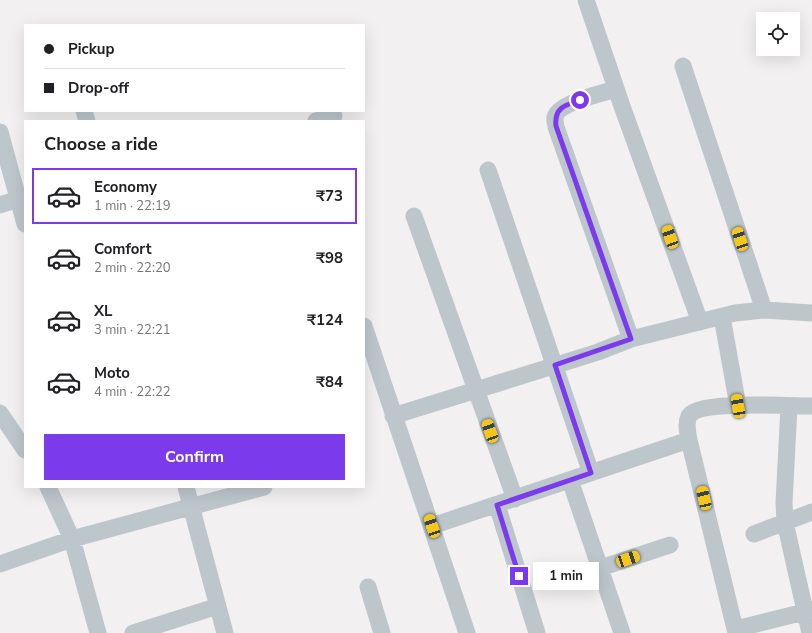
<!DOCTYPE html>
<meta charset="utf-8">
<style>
:root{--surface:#fff;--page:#f6f6f6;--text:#202124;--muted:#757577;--line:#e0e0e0;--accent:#7c3aed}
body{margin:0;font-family:"Nunito Sans",sans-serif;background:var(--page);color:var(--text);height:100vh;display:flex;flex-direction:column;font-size:15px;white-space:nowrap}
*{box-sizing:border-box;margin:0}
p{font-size:13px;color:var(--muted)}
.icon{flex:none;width:22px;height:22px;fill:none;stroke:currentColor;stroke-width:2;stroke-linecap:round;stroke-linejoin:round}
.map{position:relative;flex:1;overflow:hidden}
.panel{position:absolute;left:24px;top:120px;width:341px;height:368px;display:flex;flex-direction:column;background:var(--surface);border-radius:0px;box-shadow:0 4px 16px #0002}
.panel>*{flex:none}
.hud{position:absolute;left:24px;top:24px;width:341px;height:88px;border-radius:0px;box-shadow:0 4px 16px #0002;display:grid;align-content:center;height:88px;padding:0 20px;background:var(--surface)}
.buttons{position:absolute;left:756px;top:12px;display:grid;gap:8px}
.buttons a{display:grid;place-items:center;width:44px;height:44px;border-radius:0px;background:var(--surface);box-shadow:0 4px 16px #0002;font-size:20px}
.end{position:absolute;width:18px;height:18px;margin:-9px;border:5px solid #7c3aed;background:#fff;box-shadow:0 0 0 2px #fff}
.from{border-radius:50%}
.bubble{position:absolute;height:28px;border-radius:0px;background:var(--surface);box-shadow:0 4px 16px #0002;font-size:13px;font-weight:700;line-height:28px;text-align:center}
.car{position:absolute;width:12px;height:24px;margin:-12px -6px;border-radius:5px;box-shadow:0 0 3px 1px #0007;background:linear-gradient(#f5c518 24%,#345 0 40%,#f5c518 0 76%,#345 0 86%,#f5c518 0)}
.hud b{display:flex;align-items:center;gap:14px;height:38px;font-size:15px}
.hud b+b{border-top:1px solid var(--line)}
.hud i{width:10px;height:10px;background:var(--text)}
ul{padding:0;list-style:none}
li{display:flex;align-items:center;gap:12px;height:56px;margin:0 8px 6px;padding:0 12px;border:2px solid transparent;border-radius:0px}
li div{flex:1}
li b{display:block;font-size:15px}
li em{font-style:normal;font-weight:700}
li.on{border-color:var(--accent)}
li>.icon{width:36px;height:36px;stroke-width:1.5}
h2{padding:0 20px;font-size:18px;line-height:48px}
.primary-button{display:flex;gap:8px;margin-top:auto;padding:8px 20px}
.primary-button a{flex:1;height:46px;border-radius:0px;background:var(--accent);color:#fff;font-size:16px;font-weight:700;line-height:46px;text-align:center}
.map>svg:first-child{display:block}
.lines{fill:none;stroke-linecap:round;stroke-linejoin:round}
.minor{stroke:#bdc6cb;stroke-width:17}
.route{stroke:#7c3aed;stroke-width:5}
</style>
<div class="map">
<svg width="812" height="633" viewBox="0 0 812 633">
<rect width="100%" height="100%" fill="#f2f0f1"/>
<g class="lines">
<path class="minor" d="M586 0 623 109 700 322
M683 66 764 310
M616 89C603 93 558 103 555 117 554 120 556 124 556 127L631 339
M84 111 87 121
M316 121 334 116
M0 132 25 224
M488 170 591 473
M0 205 25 197
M414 216 515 499
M722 317 738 406
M364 326 467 633
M789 406 784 503 785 522 810 633
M0 413 25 450
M393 416 598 352 631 339 735 313 764 310 812 313
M689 440C688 433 685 424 689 416 699 400 791 406 812 406
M570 480 622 633
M48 487 72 539 98 633
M186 487 225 633
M497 505 537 633
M432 526 689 440 736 633
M754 534 812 512
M0 564 72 539 264 487
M600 568 670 545
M368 587 382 633
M736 629 812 610
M133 633 218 606"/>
</g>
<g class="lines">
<path class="route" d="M519 576 497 505 591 473 555 365 631 339 556 126C554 108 565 105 580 100"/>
</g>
</svg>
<div class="buttons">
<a><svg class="icon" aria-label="locate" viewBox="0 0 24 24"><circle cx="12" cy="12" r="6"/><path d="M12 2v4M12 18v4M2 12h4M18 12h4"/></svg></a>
</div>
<i class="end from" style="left:580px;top:100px"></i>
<i class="end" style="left:519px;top:576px"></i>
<div class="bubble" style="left:533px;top:562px;width:66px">1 min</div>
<i class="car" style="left:670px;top:237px;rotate:340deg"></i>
<i class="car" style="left:740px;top:239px;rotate:342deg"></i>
<i class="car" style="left:738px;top:406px;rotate:350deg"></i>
<i class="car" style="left:490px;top:431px;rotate:340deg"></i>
<i class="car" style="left:704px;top:498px;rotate:347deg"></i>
<i class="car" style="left:432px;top:526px;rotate:341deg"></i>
<i class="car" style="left:628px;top:559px;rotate:71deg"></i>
<div class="hud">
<b><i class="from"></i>Pickup</b>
<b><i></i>Drop-off</b>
</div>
<section class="panel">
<h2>Choose a ride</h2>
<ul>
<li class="on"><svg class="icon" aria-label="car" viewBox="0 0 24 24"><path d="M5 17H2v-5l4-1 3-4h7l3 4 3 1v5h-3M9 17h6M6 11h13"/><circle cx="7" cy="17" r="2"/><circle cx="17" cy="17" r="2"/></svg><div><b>Economy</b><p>1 min · 22:19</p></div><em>₹73</em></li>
<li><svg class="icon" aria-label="car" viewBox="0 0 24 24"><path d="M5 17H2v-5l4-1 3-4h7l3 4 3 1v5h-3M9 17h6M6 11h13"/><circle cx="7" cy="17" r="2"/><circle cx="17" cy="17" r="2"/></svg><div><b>Comfort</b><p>2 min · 22:20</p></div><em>₹98</em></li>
<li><svg class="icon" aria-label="car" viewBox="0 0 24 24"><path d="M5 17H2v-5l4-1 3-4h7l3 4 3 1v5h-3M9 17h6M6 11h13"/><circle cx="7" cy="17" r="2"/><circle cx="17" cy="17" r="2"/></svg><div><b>XL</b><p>3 min · 22:21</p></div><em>₹124</em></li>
<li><svg class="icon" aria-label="car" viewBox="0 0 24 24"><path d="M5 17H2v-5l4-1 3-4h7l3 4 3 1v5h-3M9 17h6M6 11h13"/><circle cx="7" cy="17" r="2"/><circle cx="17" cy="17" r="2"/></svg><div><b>Moto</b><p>4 min · 22:22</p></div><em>₹84</em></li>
</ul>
<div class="primary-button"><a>Confirm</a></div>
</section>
</div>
